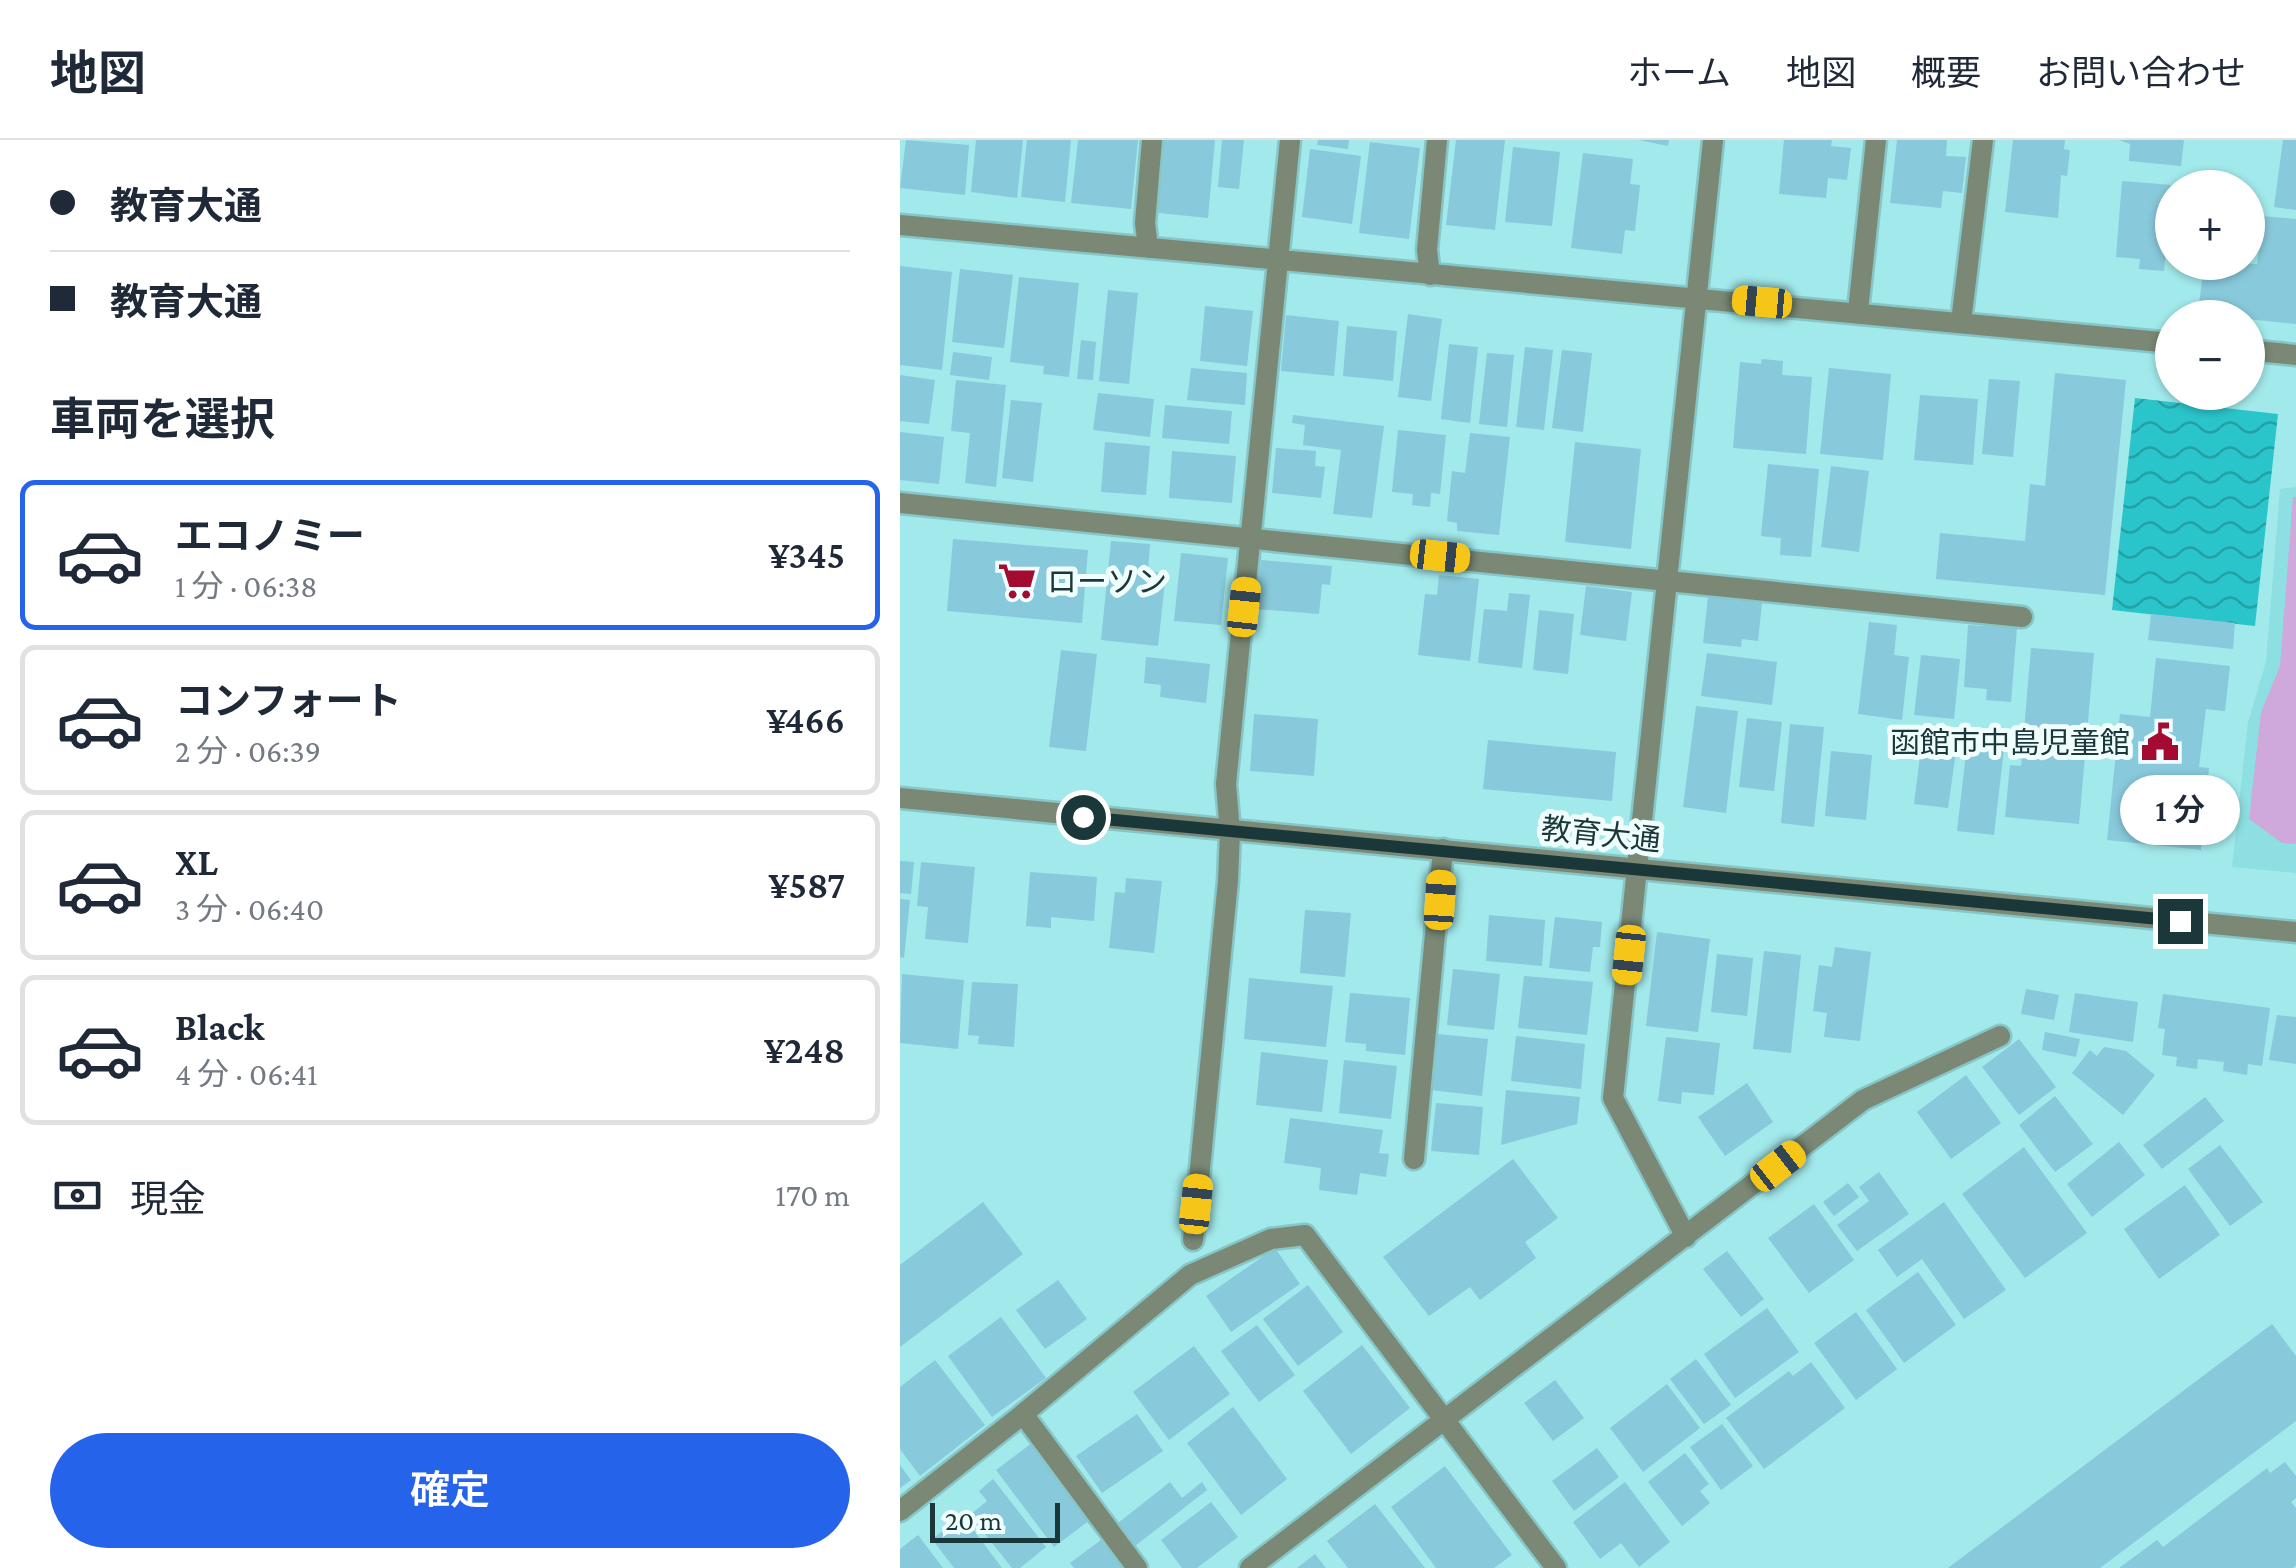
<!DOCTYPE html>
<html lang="ja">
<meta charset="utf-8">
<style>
:root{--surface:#fff;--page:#f2f2f3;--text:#1f2937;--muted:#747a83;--line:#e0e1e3;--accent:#2563eb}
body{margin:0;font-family:"Crimson Pro","Noto Sans JP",serif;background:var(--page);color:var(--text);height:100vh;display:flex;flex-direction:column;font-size:38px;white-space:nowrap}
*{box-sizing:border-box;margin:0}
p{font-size:32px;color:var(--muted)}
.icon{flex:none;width:55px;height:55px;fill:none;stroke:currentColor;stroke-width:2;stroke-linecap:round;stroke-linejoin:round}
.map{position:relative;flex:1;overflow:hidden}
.sheet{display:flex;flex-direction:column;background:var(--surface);width:900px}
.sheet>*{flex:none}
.banner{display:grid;align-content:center;height:220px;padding:0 50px;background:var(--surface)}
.buttons{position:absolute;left:1255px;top:30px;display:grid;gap:20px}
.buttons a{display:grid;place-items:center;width:110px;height:110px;border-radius:50%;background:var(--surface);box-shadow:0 2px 8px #0004;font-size:50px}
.scale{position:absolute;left:30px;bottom:25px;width:130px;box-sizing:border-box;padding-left:10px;border:5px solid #1a3839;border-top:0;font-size:28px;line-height:35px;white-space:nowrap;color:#1a3839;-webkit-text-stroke:8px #f1fefe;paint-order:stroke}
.end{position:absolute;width:45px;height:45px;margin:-22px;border:12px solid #1a3839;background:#fff;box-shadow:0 0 0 5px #fff}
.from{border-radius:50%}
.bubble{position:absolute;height:70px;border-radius:35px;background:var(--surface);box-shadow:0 2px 8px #0004;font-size:32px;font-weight:600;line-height:70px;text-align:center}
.car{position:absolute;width:30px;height:60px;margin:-30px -15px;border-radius:12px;box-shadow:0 0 8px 2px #0007;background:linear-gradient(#f5c518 24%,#345 0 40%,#f5c518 0 76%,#345 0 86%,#f5c518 0)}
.banner b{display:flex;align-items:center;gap:35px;height:95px;font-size:38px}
.banner b+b{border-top:2px solid var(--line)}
.banner i{width:25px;height:25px;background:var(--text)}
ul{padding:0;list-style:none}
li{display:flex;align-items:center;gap:30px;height:150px;margin:0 20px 15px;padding:0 30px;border:5px solid var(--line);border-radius:15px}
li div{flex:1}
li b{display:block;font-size:38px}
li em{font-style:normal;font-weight:600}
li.on{border-color:var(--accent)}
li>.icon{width:90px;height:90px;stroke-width:1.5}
h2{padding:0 50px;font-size:45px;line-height:120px}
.pay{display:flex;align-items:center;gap:25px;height:110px;padding:0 50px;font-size:38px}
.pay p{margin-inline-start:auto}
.primary-button{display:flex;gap:20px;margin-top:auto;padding:20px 50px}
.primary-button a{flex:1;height:115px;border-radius:60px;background:var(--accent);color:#fff;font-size:40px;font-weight:600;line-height:115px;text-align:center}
header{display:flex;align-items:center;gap:60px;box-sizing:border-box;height:140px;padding:0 50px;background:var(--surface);border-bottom:2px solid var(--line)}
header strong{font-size:48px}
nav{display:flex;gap:55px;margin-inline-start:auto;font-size:35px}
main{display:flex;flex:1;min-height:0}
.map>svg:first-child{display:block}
.built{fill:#8ddfe2}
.pitch{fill:#cfa8dc}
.water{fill:url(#water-waves)}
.building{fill:#88c9db}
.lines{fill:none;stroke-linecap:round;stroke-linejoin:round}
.service-casing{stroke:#87c6c7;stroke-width:25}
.minor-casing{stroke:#87c6c7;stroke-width:25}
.tertiary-casing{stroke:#87c6c7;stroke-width:25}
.service{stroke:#7a8875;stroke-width:20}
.minor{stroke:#7a8875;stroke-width:20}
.tertiary{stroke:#7a8875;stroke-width:20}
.route{stroke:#1a3839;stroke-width:12}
.labels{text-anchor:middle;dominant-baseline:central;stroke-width:10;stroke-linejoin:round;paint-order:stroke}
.poi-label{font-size:30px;fill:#1a3839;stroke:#f1fefe;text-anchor:start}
.street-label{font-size:30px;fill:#1a3839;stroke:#f1fefe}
</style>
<header>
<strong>地図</strong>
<nav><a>ホーム</a><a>地図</a><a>概要</a><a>お問い合わせ</a></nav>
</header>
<main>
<section class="sheet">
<div class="banner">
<b><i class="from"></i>教育大通</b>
<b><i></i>教育大通</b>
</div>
<h2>車両を選択</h2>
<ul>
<li class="on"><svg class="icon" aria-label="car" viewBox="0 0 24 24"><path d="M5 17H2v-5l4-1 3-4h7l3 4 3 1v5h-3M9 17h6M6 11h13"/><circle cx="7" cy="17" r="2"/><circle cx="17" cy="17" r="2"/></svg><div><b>エコノミー</b><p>1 分 · 06:38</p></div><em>¥345</em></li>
<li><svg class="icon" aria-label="car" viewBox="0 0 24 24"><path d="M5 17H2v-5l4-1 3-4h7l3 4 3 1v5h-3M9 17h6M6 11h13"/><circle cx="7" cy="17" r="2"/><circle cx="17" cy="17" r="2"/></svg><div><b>コンフォート</b><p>2 分 · 06:39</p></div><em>¥466</em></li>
<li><svg class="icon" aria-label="car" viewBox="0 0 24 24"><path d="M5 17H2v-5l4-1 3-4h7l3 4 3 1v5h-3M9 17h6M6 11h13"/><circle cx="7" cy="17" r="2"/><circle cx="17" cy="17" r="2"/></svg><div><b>XL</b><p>3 分 · 06:40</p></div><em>¥587</em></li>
<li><svg class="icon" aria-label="car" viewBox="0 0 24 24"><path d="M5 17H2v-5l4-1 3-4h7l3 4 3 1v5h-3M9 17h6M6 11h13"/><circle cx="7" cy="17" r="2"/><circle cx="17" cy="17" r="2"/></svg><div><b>Black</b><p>4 分 · 06:41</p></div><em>¥248</em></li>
</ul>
<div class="pay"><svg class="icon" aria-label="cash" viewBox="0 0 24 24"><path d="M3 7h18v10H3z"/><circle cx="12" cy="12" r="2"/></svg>現金<p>170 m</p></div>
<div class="primary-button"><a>確定</a></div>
</section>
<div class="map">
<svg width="1396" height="1428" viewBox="0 0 1396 1428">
<defs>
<pattern id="water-waves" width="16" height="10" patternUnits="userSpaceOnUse" patternTransform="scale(2.5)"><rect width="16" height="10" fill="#2ac5ca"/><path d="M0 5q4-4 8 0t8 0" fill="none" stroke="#23a1a5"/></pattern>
</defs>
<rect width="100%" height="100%" fill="#a2e9eb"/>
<path class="built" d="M1396 347V733L1332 727 1348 582 1366 522 1380 349Z"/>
<path class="pitch" d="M1393 357H1396V704L1382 703 1349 679 1361 572 1380 526Z"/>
<path class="water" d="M1235 258 1378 274 1355 486 1212 470Z"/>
<path class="building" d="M6 0 69 5 65 55 0 48Z
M76 0H123L117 58 71 52Z
M127 0H171L165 62 121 57Z
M178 0H238L231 69 171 63Z
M256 0H315L308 78 249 72Z
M322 0H344L339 49 318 47Z
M418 0H449L448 9 417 5Z
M556 0H605L595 90 546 85Z
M739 0H769L768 6Z
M884 0H932L931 6 951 8 947 40 928 38 926 58 879 54Z
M997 0H1047L1046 16 1066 17 1062 53 1043 51 1041 68 990 63Z
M1113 0H1165L1164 9 1170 10 1167 36 1161 35 1158 78 1105 72Z
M1219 0H1284L1281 26 1229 21 1230 4Z
M1383 0H1396V70L1374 67Z
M470 2 520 8 509 99 459 93Z
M613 7 660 12 652 86 605 82Z
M410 9 461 16 452 84 402 77Z
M683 13 733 19 730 44 740 45 735 91 725 90 722 114 671 108Z
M1222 41 1272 45V101L1267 100 1264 131 1239 129 1240 119 1216 117Z
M1362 76 1396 79V184L1298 174 1304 122 1357 124Z
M0 126 52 132 42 230 0 225Z
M60 129 113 135 104 208 52 202Z
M119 137 179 143 169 237 143 234 144 226 110 222Z
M208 150 238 153 229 244 199 241Z
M305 166 353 171 347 226 300 221Z
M508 174 542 179 531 261 498 257Z
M386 175 439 181 434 236 381 231Z
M447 186 497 191 493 241 443 236Z
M181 200 196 202 193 240 177 239Z
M549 204 578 207 570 283 541 279Z
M625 207 653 210 644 290 616 287Z
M662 210 692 213 683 292 652 288Z
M53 212 92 217 89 240 50 235Z
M587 213 614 215 607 287 579 284Z
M862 219 883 221 882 235 912 237 906 314 833 308 840 222 861 224Z
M291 228 347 233 345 265 287 260Z
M929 228 991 234 983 320 920 314Z
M1155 233 1226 240 1205 455 1036 439 1040 393 1125 401 1130 344 1145 346Z
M0 235 35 240 29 284 0 281Z
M1089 239 1120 241 1113 317 1082 314Z
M56 240 106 245 96 347 65 343 70 293 51 291Z
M198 253 254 259 250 297 193 290Z
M1020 255 1078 259 1073 325 1014 320Z
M111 260 142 263 133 342 102 338Z
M265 265 332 271 329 304 262 298Z
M393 275 484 286 472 378 433 374 441 310 403 305 405 285 392 283Z
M498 290 546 295 540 354 531 353 530 367 512 365 513 354 492 352Z
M0 292 44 297 39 344 0 340Z
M570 293 610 297 599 395 557 391V383L547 381 552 331 565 333Z
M205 302 250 306 246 355 201 352Z
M675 302 741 309 731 409 665 402Z
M376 308 416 311 415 326 425 327 421 358 372 353Z
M272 311 336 316 332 363 269 358Z
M868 324 919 329 911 417 880 415 881 398 861 396Z
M931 326 969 331 959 412 921 407Z
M53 399 188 410 182 483 47 471Z
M211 401 250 404 248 431 266 433 258 506 201 500Z
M281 413 328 418 321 485 274 481Z
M361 420 432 426 430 445 422 444 419 474 356 469Z
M539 435 579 439 570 521 518 515 525 454 537 455Z
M686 446 732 452 726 501 680 495Z
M609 453 630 455 622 528 578 523 584 469 607 471Z
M808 457 862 463 858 501 842 499 841 507 803 503Z
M639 470 674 474 668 534 633 530Z
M1251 474 1335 483 1333 509 1248 500Z
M969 482 997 485 994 515 1009 517 1002 580 958 574Z
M1068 485 1117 488 1111 562 1086 560 1087 549 1064 547Z
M1131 508 1194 513 1179 684 1105 677 1110 625 1121 626Z
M161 510 197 514 186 611 149 607Z
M807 513 877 522 872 565 801 556Z
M1021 515 1060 519 1054 579 1014 575Z
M246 517 310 524 306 563 260 557 261 545 244 543Z
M1256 518 1330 526 1325 571 1306 569 1299 627 1309 628 1301 710 1207 700 1220 574 1250 577Z
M796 566 838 571 826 673 783 667Z
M354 574 418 579 414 636 350 631Z
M847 578 882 582 874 651 839 647Z
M890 584 924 587 914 687 881 683Z
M1068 596 1105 600 1094 695 1057 691Z
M588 600 716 612 712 661 583 649Z
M1022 600 1057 604 1048 668 1014 664Z
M931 611 972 615 966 680 925 676Z
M0 721 14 722 11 754 0 753Z
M21 722 75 727 68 803 25 799 28 767 17 766Z
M130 732 197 737 194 781 151 777V788L126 786Z
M226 738 262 741 254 813 209 808 215 752 225 753Z
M0 759 10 760 4 818 0 817Z
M405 770 451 773 445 837 400 833Z
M589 775 645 780 642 826 586 821Z
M655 777 702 782 700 807H693L690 832 649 828Z
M757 792 810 799 798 892 746 886Z
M935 807 971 812 960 901 924 897 927 873 913 871 919 825 932 827Z
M864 811 901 815 891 913 853 909Z
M817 814 853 818 847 876 811 872Z
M553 829 600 834 594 890 547 885Z
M2 834 64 840 58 909 0 903Z
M624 836 693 842 687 895 618 888Z
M349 838 433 846 426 907 344 899Z
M72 842 118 844 114 907 78 904 79 896 68 895Z
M1126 849 1159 855 1154 880 1121 874Z
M450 853 510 858 505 915 466 911V904L445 902Z
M1175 853 1238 862 1233 902 1169 892Z
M1263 854 1370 868 1362 926 1348 924 1347 935 1323 931 1324 922 1298 919 1297 929 1276 926 1277 917 1262 915 1265 889 1258 888Z
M1377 875 1396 877V924L1369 920Z
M1145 892 1180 899 1176 917 1142 910Z
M537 894 588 899 582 956 531 950Z
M616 896 685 904 681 949 611 941Z
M766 897 820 903 814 955 782 952 781 964 758 961Z
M1119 899 1156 947 1119 975 1082 927Z
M1204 907 1226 911 1255 935 1223 975 1172 933 1190 910 1197 916Z
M361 912 428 920 422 972 356 965Z
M444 920 497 926 491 979 439 973Z
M1066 935 1101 983 1051 1019 1017 972Z
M847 943 873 982 825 1016 798 977Z
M606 950 680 957 677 984 601 1005Z
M1155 956 1193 1004 1155 1032 1119 985Z
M1305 957 1324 981 1262 1029 1243 1005Z
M536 963 583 967 579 1015 531 1011Z
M390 978 483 990 479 1013 489 1014 486 1037 460 1033 457 1055 419 1050 421 1028 384 1023Z
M1219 1002 1245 1035 1192 1077 1167 1044Z
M1320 1005 1363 1062 1330 1086 1288 1029Z
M1124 1007 1187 1093 1125 1138 1062 1054Z
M613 1019 658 1078 625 1102 636 1118 580 1160 570 1147 529 1176 483 1117Z
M979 1032 1009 1074 957 1111 937 1085 969 1061 959 1047Z
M948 1043 959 1057 934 1076 923 1062Z
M1285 1045 1320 1095 1259 1139 1224 1089Z
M83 1062 123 1114 0 1207V1125Z
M1044 1062 1106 1150 1064 1179 1022 1119 997 1137 978 1110Z
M914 1064 954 1120 909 1153 868 1098Z
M375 1108 400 1144 331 1192 306 1156Z
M827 1111 864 1159 841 1177 803 1129Z
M1018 1132 1056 1185 1004 1223 966 1170Z
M158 1140 187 1179 145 1209 116 1170Z
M408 1145 443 1192 398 1226 363 1179Z
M867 1168 899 1212 835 1258 804 1214Z
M956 1172 997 1229 956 1260 914 1203Z
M101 1177 146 1238 92 1277 48 1216Z
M1372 1184 1396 1216V1281L1200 1428H1048Z
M357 1185 395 1235 359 1262 321 1211Z
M462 1205 510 1268 451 1314 403 1251Z
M294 1206 330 1254 269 1300 233 1252Z
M796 1219 831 1265 804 1284 770 1239Z
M35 1220 85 1285 20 1336 0 1309V1247Z
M911 1222 945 1268 864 1329 826 1278 889 1231 893 1236Z
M655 1240 684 1278 653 1301 624 1263Z
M767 1244 800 1288 743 1332 710 1288Z
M333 1267 387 1339 341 1375 287 1303Z
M237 1274 263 1311 202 1353 176 1316Z
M822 1284 853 1326 821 1350 790 1307Z
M136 1300 194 1377 154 1407 96 1330Z
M697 1308 719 1337 674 1371 652 1341Z
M785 1313 809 1344 800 1351 810 1363 782 1386 748 1342Z
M1385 1322 1396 1336V1358L1391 1362 1396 1368V1425L1393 1428H1219L1257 1400 1263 1407 1367 1328 1370 1333Z
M0 1325 11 1340 0 1348Z
M545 1326 612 1415 594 1428H536L491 1367Z
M93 1339 146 1407 120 1428H112L70 1375 87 1361 79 1351Z
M270 1342 282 1358 302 1342 307 1350 235 1406 218 1383Z
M725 1342 770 1402 739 1427 721 1403 700 1419 673 1382Z
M311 1362 338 1397 297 1428H282L261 1400Z
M475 1364 525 1428H448L427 1401Z
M63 1376 102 1428H54L32 1399Z
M18 1395 43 1428H0V1409Z
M201 1400 222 1428H174L170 1423Z
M415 1414 426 1428H397Z"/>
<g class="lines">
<g class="service-casing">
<path id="service" d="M958 171 976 0
M1061 182 1083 0
M123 1274 237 1428"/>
</g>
<g class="minor-casing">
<path id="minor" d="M0 85C424 124 848 162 1272 203
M248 108 245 83 252 0
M530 135 527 110 537 0
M1348 210 1396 215
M0 363 1122 477
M514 1019 543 709
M786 1097 713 958 813 0
M293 1100 328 741 330 692 326 644 390 0
M0 1371 123 1274 290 1135 371 1099 405 1095 656 1428
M350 1428 963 960 1100 896"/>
</g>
<g class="tertiary-casing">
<path id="tertiary" d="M0 658 1396 792"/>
</g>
<use href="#service" class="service"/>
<use href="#minor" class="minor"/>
<use href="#tertiary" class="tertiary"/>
</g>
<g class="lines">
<path class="route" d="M183 677 1280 781"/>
</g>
<defs>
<g id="supermarket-bare" transform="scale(3)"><path d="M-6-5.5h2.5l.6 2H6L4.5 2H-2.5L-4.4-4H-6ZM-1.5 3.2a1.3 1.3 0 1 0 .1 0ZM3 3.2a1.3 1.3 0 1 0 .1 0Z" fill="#a50a30" stroke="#f1fefe" stroke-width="2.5" paint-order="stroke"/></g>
<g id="civic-bare" transform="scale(3)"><path d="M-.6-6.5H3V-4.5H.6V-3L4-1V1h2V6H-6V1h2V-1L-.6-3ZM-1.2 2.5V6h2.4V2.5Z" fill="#a50a30" stroke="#f1fefe" stroke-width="2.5" paint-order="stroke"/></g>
</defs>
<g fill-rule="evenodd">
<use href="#supermarket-bare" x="117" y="441"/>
<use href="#civic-bare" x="1260" y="602"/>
</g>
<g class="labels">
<g class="poi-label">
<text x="147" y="441">ローソン</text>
<text x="1230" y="602" text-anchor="end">函館市中島児童館</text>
</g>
<g class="street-label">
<text transform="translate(701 694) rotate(6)">教育大通</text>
</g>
</g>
</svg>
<div class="buttons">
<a>+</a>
<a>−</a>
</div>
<div class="scale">20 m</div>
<i class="end from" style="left:183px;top:677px"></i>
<i class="end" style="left:1280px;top:781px"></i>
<div class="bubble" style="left:1220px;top:635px;width:120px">1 分</div>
<i class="car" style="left:862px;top:162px;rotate:275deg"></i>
<i class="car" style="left:540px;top:416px;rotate:96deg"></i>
<i class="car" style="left:344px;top:467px;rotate:6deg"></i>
<i class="car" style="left:540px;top:760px;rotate:4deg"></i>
<i class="car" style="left:729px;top:815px;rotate:186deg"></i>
<i class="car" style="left:878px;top:1026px;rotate:52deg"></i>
<i class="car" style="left:296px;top:1064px;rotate:6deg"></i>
</div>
</main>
